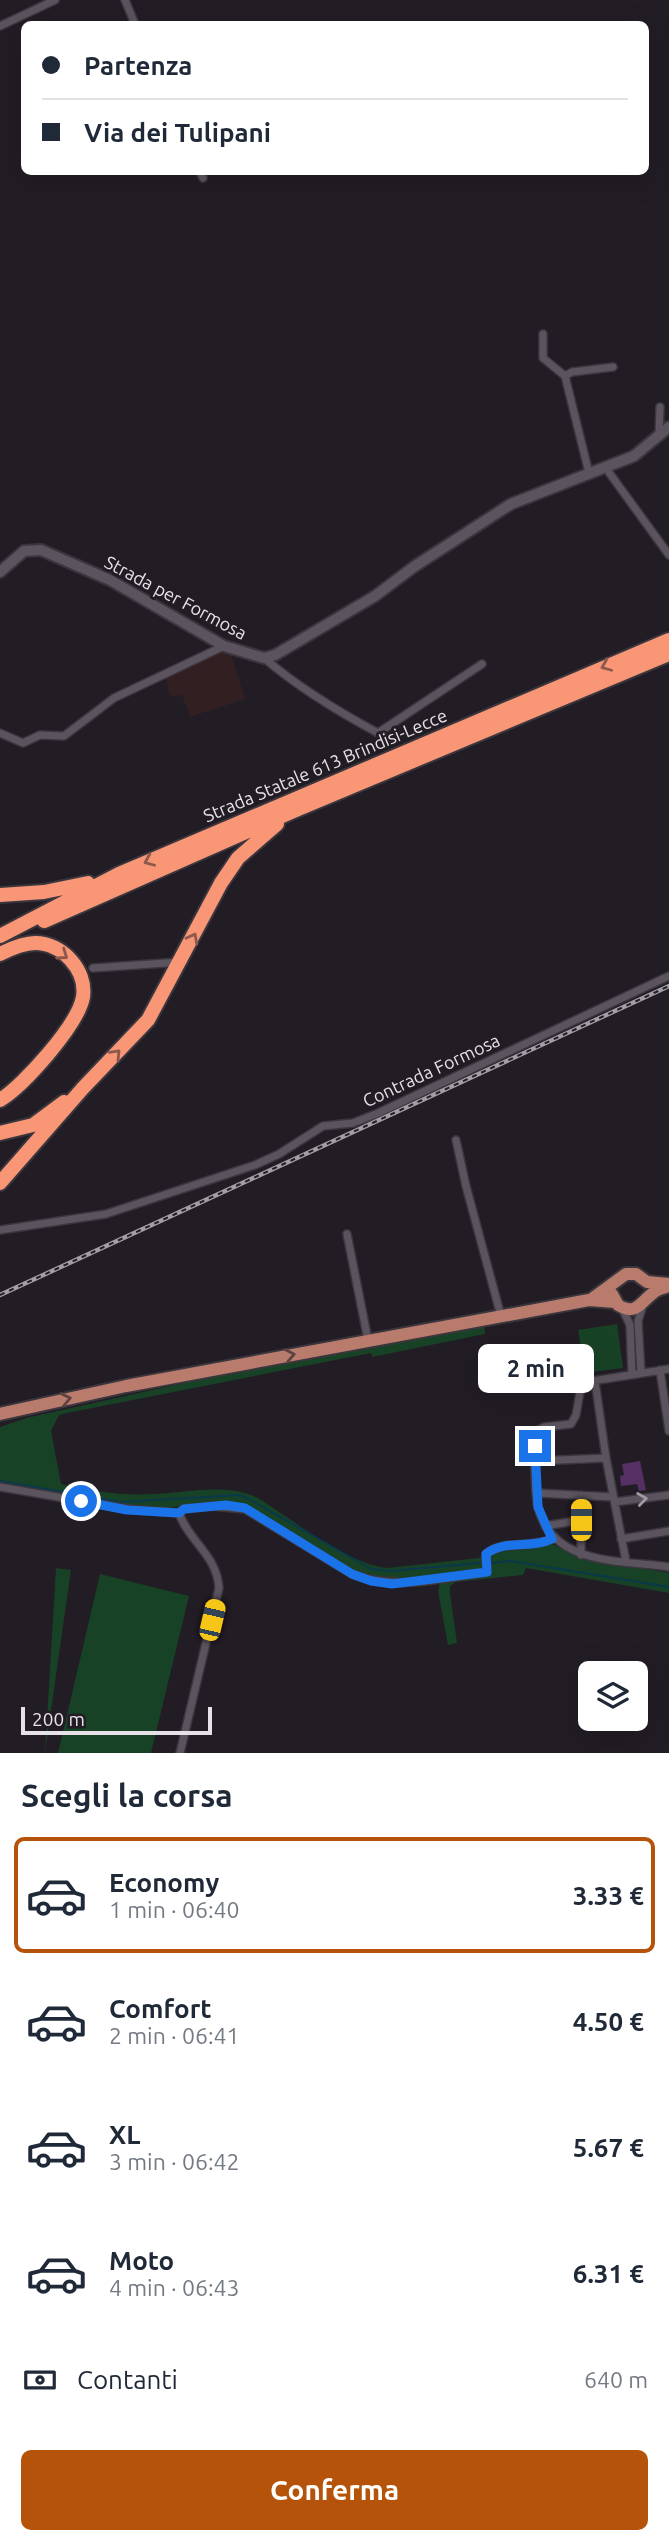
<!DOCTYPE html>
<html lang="it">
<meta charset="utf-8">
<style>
:root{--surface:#fff;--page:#f2f2f3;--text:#1f2937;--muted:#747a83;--line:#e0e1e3;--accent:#b45309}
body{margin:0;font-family:Ubuntu,sans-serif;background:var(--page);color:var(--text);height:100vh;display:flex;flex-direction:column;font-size:26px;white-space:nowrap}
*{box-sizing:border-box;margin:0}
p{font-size:23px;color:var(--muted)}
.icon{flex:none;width:38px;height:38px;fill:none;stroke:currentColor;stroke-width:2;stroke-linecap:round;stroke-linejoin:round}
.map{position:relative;height:1753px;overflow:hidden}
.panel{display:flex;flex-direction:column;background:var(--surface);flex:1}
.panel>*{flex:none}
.hud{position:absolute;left:21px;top:21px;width:628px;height:154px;border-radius:10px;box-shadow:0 7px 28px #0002;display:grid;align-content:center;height:154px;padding:0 21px;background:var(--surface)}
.controls{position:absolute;left:578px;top:1661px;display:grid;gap:14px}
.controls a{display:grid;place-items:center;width:70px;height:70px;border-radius:10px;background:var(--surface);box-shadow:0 7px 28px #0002;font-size:35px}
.scale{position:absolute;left:21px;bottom:18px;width:191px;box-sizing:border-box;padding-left:7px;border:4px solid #e6e2e8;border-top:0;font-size:19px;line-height:24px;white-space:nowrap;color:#e6e2e8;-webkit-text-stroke:5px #221c24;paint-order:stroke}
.end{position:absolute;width:32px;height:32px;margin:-16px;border:9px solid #1a73e8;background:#fff;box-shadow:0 0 0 4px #fff}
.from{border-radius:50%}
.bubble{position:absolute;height:49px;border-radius:10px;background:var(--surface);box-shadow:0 7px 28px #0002;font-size:23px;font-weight:700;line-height:49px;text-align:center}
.car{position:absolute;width:21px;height:42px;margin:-21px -10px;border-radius:9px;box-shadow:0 0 5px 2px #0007;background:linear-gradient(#f5c518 24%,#345 0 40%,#f5c518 0 76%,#345 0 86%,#f5c518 0)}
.hud b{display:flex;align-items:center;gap:24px;height:66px;font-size:26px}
.hud b+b{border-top:2px solid var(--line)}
.hud i{width:18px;height:18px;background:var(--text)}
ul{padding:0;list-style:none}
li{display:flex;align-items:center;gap:21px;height:116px;margin:0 14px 10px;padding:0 7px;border:4px solid transparent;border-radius:10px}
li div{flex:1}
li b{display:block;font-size:26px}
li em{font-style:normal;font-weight:700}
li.current{border-color:var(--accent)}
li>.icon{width:63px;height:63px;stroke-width:1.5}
h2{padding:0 21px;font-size:32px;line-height:84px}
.pay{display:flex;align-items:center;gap:18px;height:77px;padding:0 21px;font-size:26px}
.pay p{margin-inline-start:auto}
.action{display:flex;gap:14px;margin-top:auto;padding:14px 21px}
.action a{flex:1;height:80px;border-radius:10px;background:var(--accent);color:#fff;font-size:28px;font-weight:700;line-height:80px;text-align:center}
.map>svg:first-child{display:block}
.industrial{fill:#321f22}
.green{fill:#184226}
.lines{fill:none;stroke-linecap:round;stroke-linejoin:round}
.stream{stroke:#09394b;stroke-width:2}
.building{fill:#563065}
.street-casing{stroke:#3b363d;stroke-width:10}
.secondary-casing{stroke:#3b363d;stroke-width:14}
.primary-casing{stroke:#3b363d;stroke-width:16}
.highway-casing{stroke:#3b363d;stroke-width:18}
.street{stroke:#5b545e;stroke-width:7}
.secondary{stroke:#5b545e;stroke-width:10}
.primary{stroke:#b97c6c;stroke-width:12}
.highway{stroke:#f89676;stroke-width:14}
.rail-casing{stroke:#a39ea5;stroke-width:4.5}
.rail{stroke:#221c24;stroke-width:2;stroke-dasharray:5;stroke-linecap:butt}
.oneway{stroke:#8d594d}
.oneway2{stroke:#5e4241}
.oneway3{stroke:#a09ba3}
.route{stroke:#1a73e8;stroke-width:9}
.labels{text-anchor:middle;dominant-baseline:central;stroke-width:6;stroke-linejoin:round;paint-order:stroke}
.street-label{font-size:18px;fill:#e6e2e8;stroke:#221c24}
</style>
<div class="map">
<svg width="669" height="1753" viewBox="0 0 669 1753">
<rect width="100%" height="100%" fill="#221c24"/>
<path class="industrial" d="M222 652 231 654 245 699 190 717 182 695 170 697 165 677Z"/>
<path class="green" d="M484 1323 485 1334 372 1357 371 1353 67 1413 59 1415 51 1431 61 1484C90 1491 124 1496 153 1494 188 1493 223 1483 256 1497 293 1519 344 1563 387 1568L479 1558 492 1546 546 1538 488 1550 484 1569 481 1570C449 1574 412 1584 380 1579 346 1575 276 1525 244 1506L222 1503 144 1509 0 1485V1427L26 1418 220 1375Z
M617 1324 623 1368 585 1373 578 1330Z
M550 1543 581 1558 669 1573V1593L526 1568 523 1575 456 1582 450 1586V1594L457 1643 448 1645 438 1591 440 1582 489 1574 488 1557 497 1550Z
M56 1568 71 1570 45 1753Z
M100 1574 189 1596 151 1753H58Z"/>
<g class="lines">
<path class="stream" d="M0 1481 121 1502 239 1495 249 1499 371 1569 391 1571 480 1563
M492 1563 511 1561 669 1587"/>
</g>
<path class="building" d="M640 1461 646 1490 639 1491 637 1484 621 1486 620 1476 624 1475 622 1464Z"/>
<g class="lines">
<g class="street-casing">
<path id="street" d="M125 0 135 24
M0 26 55 0
M200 172 203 178
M543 334V358L565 376 589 473
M565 376 572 372 613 367
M659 435 660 407
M605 467 669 555
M264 658C299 688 337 711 378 733L482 664
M0 733 23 743 40 735 64 736 114 698 224 646
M93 968 180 962
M456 1140 466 1186 501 1316
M0 1230 106 1214 255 1165 279 1154 323 1126 353 1123 376 1114 669 976
M347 1234 368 1340
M622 1308 630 1325 632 1375
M669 1369 586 1382 581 1386 576 1415 571 1424 544 1427 535 1432C536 1456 533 1484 538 1507 552 1566 621 1560 669 1567
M660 1370 669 1431
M641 1373 638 1321 643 1305
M595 1381 606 1458 626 1561
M536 1461 606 1458
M0 1487 127 1509 179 1513 184 1509 212 1506 245 1509 352 1574C395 1591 442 1578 487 1572L486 1554C504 1539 531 1549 552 1539
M537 1493 613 1497
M581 1495V1555
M615 1502 669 1495
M179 1513C189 1542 217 1555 219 1588L180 1753
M545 1526 581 1520
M621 1539 669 1531"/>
</g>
<g class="secondary-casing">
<path id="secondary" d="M0 572 24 551 41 550 110 580 224 646 264 658 275 655 375 596 415 566 511 504 634 456 669 427"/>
</g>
<g class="primary-casing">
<path id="primary" d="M612 1294 618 1305C636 1316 640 1303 653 1293 657 1289 664 1288 669 1286
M593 1298 626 1274H636L647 1282 669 1284
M0 1414 126 1386 589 1300 615 1302"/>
</g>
<g class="highway-casing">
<path id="highway" d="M0 895 44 892 88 883
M44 921 298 809 669 654
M0 936 119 874 669 640
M0 954C10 949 23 943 35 943 62 943 87 970 83 997 78 1025 24 1085 0 1100
M0 1133 33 1125 64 1102
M0 1183 83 1088 148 1020 221 883 238 858 277 824"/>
</g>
<use href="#street" class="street"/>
<use href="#secondary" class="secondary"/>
<use href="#primary" class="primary"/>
<use href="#highway" class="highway"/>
<g class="rail-casing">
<path id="rail" d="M0 1295 669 986"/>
</g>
<use href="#rail" class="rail"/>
</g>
<defs><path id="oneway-chevron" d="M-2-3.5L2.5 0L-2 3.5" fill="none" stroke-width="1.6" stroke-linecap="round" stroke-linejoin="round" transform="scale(1.75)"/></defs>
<g class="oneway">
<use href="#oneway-chevron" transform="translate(606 666) rotate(157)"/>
<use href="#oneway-chevron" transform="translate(149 861) rotate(157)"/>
<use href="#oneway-chevron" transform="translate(193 938) rotate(-62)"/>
<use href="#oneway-chevron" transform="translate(63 955) rotate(35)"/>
<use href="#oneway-chevron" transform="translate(116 1054) rotate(-46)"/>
</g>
<g class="oneway2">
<use href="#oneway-chevron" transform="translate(290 1355) rotate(-11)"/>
<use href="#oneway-chevron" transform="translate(66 1399) rotate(-12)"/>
</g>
<use class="oneway3" href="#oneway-chevron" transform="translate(642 1499) rotate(-8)"/>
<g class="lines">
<path class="route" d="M81 1501 127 1510 179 1513 184 1509 226 1505 245 1508 352 1574 371 1581 392 1584 487 1572 486 1554C504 1539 531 1549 552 1539L538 1507 535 1446"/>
</g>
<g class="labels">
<g class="street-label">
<text transform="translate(176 597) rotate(28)">Strada per Formosa</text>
<text transform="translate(325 765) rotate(-23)">Strada Statale 613 Brindisi-Lecce</text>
<text transform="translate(431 1070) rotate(-25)">Contrada Formosa</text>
</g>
</g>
</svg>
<div class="controls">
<a><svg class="icon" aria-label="layers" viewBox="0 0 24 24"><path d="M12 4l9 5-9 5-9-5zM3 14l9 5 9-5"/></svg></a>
</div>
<div class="scale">200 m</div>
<i class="end from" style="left:81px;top:1501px"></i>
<i class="end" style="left:535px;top:1446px"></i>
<div class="bubble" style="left:478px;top:1344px;width:116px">2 min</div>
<i class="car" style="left:581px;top:1520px;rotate:0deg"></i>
<i class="car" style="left:212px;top:1620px;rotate:13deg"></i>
<div class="hud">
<b><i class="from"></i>Partenza</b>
<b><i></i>Via dei Tulipani</b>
</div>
</div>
<section class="panel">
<h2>Scegli la corsa</h2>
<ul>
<li class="current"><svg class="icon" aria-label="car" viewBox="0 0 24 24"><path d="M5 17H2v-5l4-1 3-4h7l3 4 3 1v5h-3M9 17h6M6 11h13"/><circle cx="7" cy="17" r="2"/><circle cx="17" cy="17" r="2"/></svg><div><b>Economy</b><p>1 min · 06:40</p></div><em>3.33 €</em></li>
<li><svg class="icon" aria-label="car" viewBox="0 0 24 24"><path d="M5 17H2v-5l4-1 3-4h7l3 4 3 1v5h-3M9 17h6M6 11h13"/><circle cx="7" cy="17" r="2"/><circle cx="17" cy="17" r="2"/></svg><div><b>Comfort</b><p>2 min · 06:41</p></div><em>4.50 €</em></li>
<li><svg class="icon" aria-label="car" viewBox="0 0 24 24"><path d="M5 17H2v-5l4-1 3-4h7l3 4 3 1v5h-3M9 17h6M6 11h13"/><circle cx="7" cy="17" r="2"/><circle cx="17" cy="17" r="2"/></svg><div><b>XL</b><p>3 min · 06:42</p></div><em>5.67 €</em></li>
<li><svg class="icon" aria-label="car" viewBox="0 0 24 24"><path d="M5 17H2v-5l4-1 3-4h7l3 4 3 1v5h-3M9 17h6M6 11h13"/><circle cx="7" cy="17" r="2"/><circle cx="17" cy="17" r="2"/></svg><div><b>Moto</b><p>4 min · 06:43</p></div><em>6.31 €</em></li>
</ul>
<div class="pay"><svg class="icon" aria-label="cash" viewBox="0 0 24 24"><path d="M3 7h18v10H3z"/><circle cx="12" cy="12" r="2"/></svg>Contanti<p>640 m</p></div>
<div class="action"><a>Conferma</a></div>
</section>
